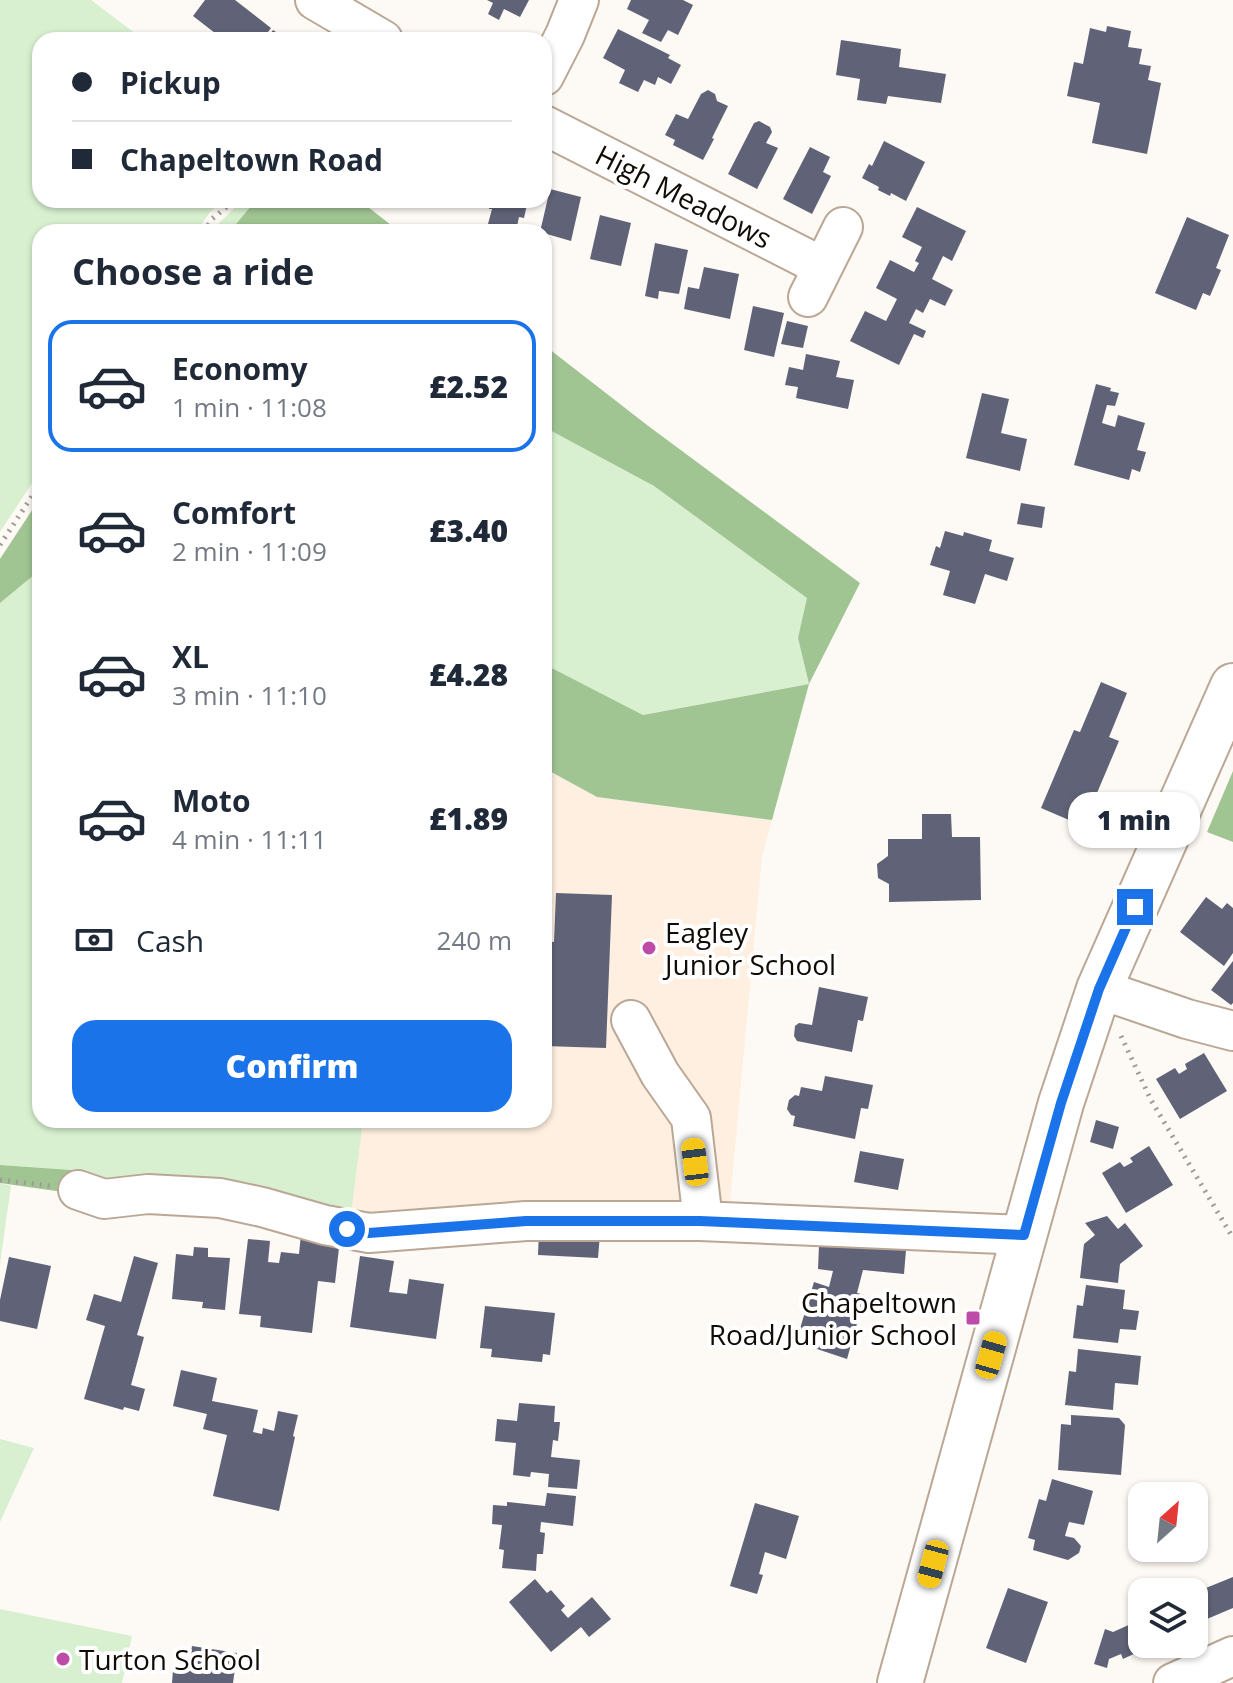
<!DOCTYPE html>
<meta charset="utf-8">
<style>
:root{--surface:#fff;--page:#f2f2f3;--text:#1f2937;--muted:#747a83;--line:#e0e1e3;--accent:#1a73e8}
body{margin:0;font-family:"Open Sans",sans-serif;background:var(--page);color:var(--text);height:100vh;display:flex;flex-direction:column;font-size:30px;white-space:nowrap}
*{box-sizing:border-box;margin:0}
p{font-size:26px;color:var(--muted)}
.icon{flex:none;width:44px;height:44px;fill:none;stroke:currentColor;stroke-width:2;stroke-linecap:round;stroke-linejoin:round}
.map{position:relative;flex:1;overflow:hidden}
.sheet{position:absolute;left:32px;top:224px;width:520px;height:904px;display:flex;flex-direction:column;background:var(--surface);border-radius:24px;box-shadow:0 2px 6px #0004}
.sheet>*{flex:none}
.hud{position:absolute;left:32px;top:32px;width:520px;height:176px;border-radius:24px;box-shadow:0 2px 6px #0004;display:grid;align-content:center;height:176px;padding:0 40px;background:var(--surface)}
.needle{width:52px;rotate:27deg}
.tools{position:absolute;left:1128px;top:1482px;display:grid;gap:16px}
.tools a{display:grid;place-items:center;width:80px;height:80px;border-radius:16px;background:var(--surface);box-shadow:0 2px 6px #0004;font-size:40px}
.end{position:absolute;width:36px;height:36px;margin:-18px;border:10px solid #1a73e8;background:#fff;box-shadow:0 0 0 4px #fff}
.from{border-radius:50%}
.bubble{position:absolute;height:56px;border-radius:24px;background:var(--surface);box-shadow:0 2px 6px #0004;font-size:26px;font-weight:800;line-height:56px;text-align:center}
.car{position:absolute;width:24px;height:48px;margin:-24px -12px;border-radius:10px;box-shadow:0 0 6px 2px #0007;background:linear-gradient(#f5c518 24%,#345 0 40%,#f5c518 0 76%,#345 0 86%,#f5c518 0)}
.hud b{display:flex;align-items:center;gap:28px;height:76px;font-size:30px}
.hud b+b{border-top:2px solid var(--line)}
.hud i{width:20px;height:20px;background:var(--text)}
ul{padding:0;list-style:none}
li{display:flex;align-items:center;gap:24px;height:132px;margin:0 16px 12px;padding:0 24px;border:4px solid transparent;border-radius:24px}
li div{flex:1}
li b{display:block;font-size:30px}
li em{font-style:normal;font-weight:800}
li.current{border-color:var(--accent)}
li>.icon{width:72px;height:72px;stroke-width:1.5}
h2{padding:0 40px;font-size:36px;line-height:96px}
.pay{display:flex;align-items:center;gap:20px;height:88px;padding:0 40px;font-size:30px}
.pay p{margin-inline-start:auto}
.button{display:flex;gap:16px;margin-top:auto;padding:16px 40px}
.button a{flex:1;height:92px;border-radius:24px;background:var(--accent);color:#fff;font-size:32px;font-weight:800;line-height:92px;text-align:center}
.map>svg:first-child{display:block}
.built{fill:#feefe0}
.green{fill:#d8f0d0}
.forest{fill:#a0c593}
.building{fill:#606277}
.lines{fill:none;stroke-linecap:round;stroke-linejoin:round}
.minor-casing{stroke:#baa795;stroke-width:42}
.major-casing{stroke:#baa795;stroke-width:48}
.path{stroke:#a09b97;stroke-width:5;stroke-dasharray:2 6;stroke-linecap:butt}
.minor{stroke:#fff;stroke-width:38}
.major{stroke:#fff;stroke-width:44}
.route{stroke:#1a73e8;stroke-width:10}
.poi-dot{fill:#bd4ca9;stroke:#fff;stroke-width:3}
.labels{text-anchor:middle;dominant-baseline:central;stroke-width:8;stroke-linejoin:round;paint-order:stroke}
.street-label{font-size:28px;fill:#110b05;stroke:#fff}
.poi-label{font-size:28px;fill:#110b05;stroke:#fff;text-anchor:start}
</style>
<div class="map">
<svg width="1233" height="1683" viewBox="0 0 1233 1683">
<rect width="100%" height="100%" fill="#fdf9f5"/>
<path class="built" d="M40 570V1120H544V768L597 797 772 820 762 856 730 1202 512 1206 381 1216 116 1181 86 1171 0 1165V603Z"/>
<path class="green" d="M0 0H91L144 40H40V200H225L210 212 196 232H40V471L0 532Z
M243 200H256L236 224 239 232H213L220 222Z
M544 427 654 486 808 598 798 638 809 684 643 715 544 664Z
M40 570V1120H363L351 1215 116 1181 86 1171 0 1165V603Z
M0 1183 11 1186 0 1264Z
M0 1439 34 1448 0 1522Z
M0 1609 132 1636 122 1683H0Z"/>
<path class="forest" d="M256 200H359L400 232H239L236 224Z
M544 345 647 425 860 583 809 684 772 820 597 797 544 768V664L643 715 809 684 798 638 807 598 654 486 544 427Z
M40 498V570L0 603V559Z
M1233 771V842L1207 832Z
M0 1165 86 1171 77 1194 0 1183Z"/>
<path class="building" d="M205 0H235L271 28 262 40H224L193 16Z
M487 0H529L520 17 504 9 499 20 488 14 493 3Z
M631 0H683L693 5 678 35 668 30 661 42 642 33 649 20 627 9Z
M1107 26 1131 31 1128 47 1142 49 1139 64 1151 66 1148 80 1161 83 1147 154 1092 143 1100 103 1067 96 1074 62 1083 64 1090 28 1106 32Z
M618 29 670 55 668 58 681 65 671 84 658 77 655 85 644 80 638 92 619 83 625 70 603 58Z
M273 30 288 40H266Z
M841 40 901 49 899 67 946 74 941 103 888 96 886 104 857 100 860 79 836 75Z
M708 90 715 94 717 101 728 106 712 138 714 139 703 160 673 145 675 140 665 135 676 114 688 119 701 94Z
M759 121 770 127 772 132 766 143 778 148 757 189 728 174 754 123Z
M884 141 925 162 906 201 891 193 890 196 878 190 879 187 862 178 869 164 872 166Z
M810 147 830 157 823 172 831 176 812 214 783 199Z
M550 189 581 197 571 241 540 232Z
M491 200H528L524 218 519 217 516 231 488 224 492 209H489Z
M917 207 966 231 952 261 943 256 932 279 953 290 945 306 930 299 923 313 916 309 909 323 926 331 923 338 914 334 899 365 850 341 865 311 886 321 897 299 876 288 890 260 914 272 919 263 915 261 922 247 902 237Z
M600 215 631 223 621 266 590 259Z
M1187 217 1229 235 1216 268 1221 270 1210 296 1203 293 1196 310 1155 293Z
M655 243 688 250 679 294 659 291 658 299 645 296Z
M704 267 739 274 730 319 684 309 688 287 699 289Z
M753 306 784 313 774 357 744 350Z
M787 321 808 326 803 348 781 344Z
M806 354 840 361 836 377 854 380 848 409 796 398 798 387 785 385 789 367 803 370Z
M1096 384 1111 388 1110 391 1119 393 1115 406 1107 405 1102 423 1115 427 1118 415 1145 423 1137 450 1146 452 1140 472 1132 469 1129 480 1074 465Z
M982 393 1009 399 1001 433 1027 439 1020 471 966 458Z
M1021 503 1045 507 1042 528 1017 524Z
M945 531 963 536 964 532 992 540 989 551 1014 558 1007 581 985 574 975 604 943 595 950 571 930 565 936 546 940 548Z
M1101 682 1127 693 1109 737 1119 741 1083 826 1041 808 1074 730 1080 732Z
M922 814H951L952 837H980L981 900 889 902V884L878 878 877 864 888 856V839H922Z
M556 893 612 895 606 1048 544 1046V941L554 942Z
M1206 897 1222 909 1227 903 1233 908V953L1224 966 1180 932Z
M1233 961V1003L1231 1005 1211 990Z
M819 987 868 997 863 1021 858 1020 852 1052 797 1041 794 1036 795 1026 799 1023 812 1025Z
M1204 1053 1227 1091 1180 1119 1156 1079 1175 1068 1179 1074 1187 1069 1185 1064Z
M825 1076 873 1085 868 1109 861 1108 855 1139 793 1126 795 1116 791 1115 787 1109 789 1100 795 1095 799 1096 801 1087 822 1091Z
M1096 1120 1119 1127 1113 1149 1090 1142Z
M1149 1146 1173 1185 1126 1213 1102 1173 1120 1162 1124 1167 1133 1162 1130 1158Z
M860 1151 904 1159 898 1190 854 1182Z
M1107 1216 1118 1229 1125 1223 1143 1246 1120 1264 1118 1283 1080 1278 1084 1244 1095 1235 1085 1223Z
M539 1230 600 1234 598 1258 538 1255Z
M301 1234 340 1239 335 1283 318 1281 312 1333 260 1327 261 1316 239 1314 248 1239 270 1241 268 1262 279 1263 281 1252 299 1254Z
M819 1245 906 1250 904 1274 863 1270 857 1293 865 1295 847 1359 796 1342 814 1282 829 1287 833 1271 818 1269Z
M194 1247 208 1248V1257L230 1258 225 1310 202 1308 203 1302 172 1299 176 1254 193 1256Z
M134 1256 158 1263 137 1335 144 1337 131 1385 145 1389 139 1411 124 1407 123 1410 84 1399 105 1326 86 1320 94 1294 121 1302Z
M360 1256 394 1261 389 1292 407 1294 409 1279 444 1284 436 1339 350 1327Z
M9 1257 51 1266 37 1329 0 1321V1300Z
M1086 1285 1125 1290 1123 1309 1139 1311 1136 1330 1120 1329 1118 1343 1073 1338 1077 1305 1083 1306Z
M485 1306 555 1313 550 1355 543 1354 542 1362 491 1357 492 1349 480 1348Z
M1078 1349 1141 1356 1138 1385 1115 1383 1113 1410 1065 1405 1069 1371 1076 1372Z
M181 1370 217 1378 212 1401 258 1410 253 1432 262 1434 263 1428 274 1431 278 1411 298 1415 293 1436 295 1437 279 1511 213 1496 227 1435 203 1429 207 1414 173 1406Z
M519 1403 555 1406 554 1422H560L558 1441 553 1440 551 1457 580 1460 577 1489 548 1487 549 1474 531 1472 530 1477 513 1475 516 1443 495 1441 497 1419 517 1421Z
M1071 1415 1119 1418 1125 1425 1121 1475 1058 1470 1061 1424 1071 1425Z
M1052 1479 1093 1491 1084 1525 1069 1522 1065 1536 1074 1538 1081 1546 1079 1553 1068 1560 1033 1550 1035 1540 1028 1538 1039 1499 1046 1501Z
M547 1493 576 1496 573 1526 541 1522 540 1532 545 1533 543 1554H537L536 1571 502 1568 504 1550 499 1549 502 1525 492 1524 493 1505 507 1506V1502L545 1506Z
M755 1503 799 1516 786 1559 765 1552 759 1574 763 1575 757 1594 730 1586Z
M1233 1577V1608L1207 1619 1196 1592Z
M535 1579 547 1593 551 1590 565 1606 561 1610 568 1618 592 1597 611 1619 589 1637 581 1627 551 1652 509 1602Z
M1008 1588 1048 1602 1026 1663 986 1648Z
M1142 1619V1644H1155L1123 1659 1121 1654 1109 1659 1107 1668 1094 1664 1105 1629 1113 1632Z
M192 1646 237 1653 233 1683H172L173 1670 188 1672Z"/>
<g class="lines">
<g class="minor-casing">
<path id="minor" d="M315 0 383 40
M544 76 565 35 579 0
M544 125 823 267
M808 297 843 227
M1099 989 1187 1019 1233 1031
M631 1020 660 1074 691 1118 703 1221
M78 1190 104 1199 148 1194 220 1198 262 1207 325 1225 369 1233 526 1221H700L1024 1235
M1173 1683 1233 1656"/>
</g>
<g class="major-casing">
<path id="major" d="M900 1683 1061 1103 1099 989 1233 686"/>
</g>
<path class="path" d="M204 232 212 219 235 200
M0 545 40 484
M1121 1036 1151 1100 1233 1238
M0 1180 50 1186"/>
<use href="#minor" class="minor"/>
<use href="#major" class="major"/>
</g>
<g class="lines">
<path class="route" d="M347 1229 369 1233 526 1221H700L1024 1235 1061 1103 1099 989 1135 907"/>
</g>
<g class="poi-dot">
<circle cx="649" cy="948" r="8"/>
<rect x="965" y="1310" width="16" height="16" rx="4"/>
<circle cx="63" cy="1659" r="8"/>
</g>
<g class="labels">
<g class="street-label">
<text transform="translate(684 196) rotate(27)">High Meadows</text>
</g>
<g class="poi-label">
<text x="665" y="932">Eagley<tspan x="665" dy="32">Junior School</tspan></text>
<text x="957" y="1302" text-anchor="end">Chapeltown<tspan x="957" dy="32">Road/Junior School</tspan></text>
<text x="79" y="1659">Turton School</text>
</g>
</g>
</svg>
<div class="tools">
<a><svg class="needle" viewBox="-14 -14 28 28"><path d="M0-13l5 13h-10z" fill="#e53935"/><path d="M0 13l5-13h-10z" fill="#747a83"/></svg></a>
<a><svg class="icon" aria-label="layers" viewBox="0 0 24 24"><path d="M12 4l9 5-9 5-9-5zM3 14l9 5 9-5"/></svg></a>
</div>
<i class="end from" style="left:347px;top:1229px"></i>
<i class="end" style="left:1135px;top:907px"></i>
<div class="bubble" style="left:1068px;top:792px;width:132px">1 min</div>
<i class="car" style="left:695px;top:1162px;rotate:353deg"></i>
<i class="car" style="left:991px;top:1355px;rotate:16deg"></i>
<i class="car" style="left:933px;top:1564px;rotate:195deg"></i>
<div class="hud">
<b><i class="from"></i>Pickup</b>
<b><i></i>Chapeltown Road</b>
</div>
<section class="sheet">
<h2>Choose a ride</h2>
<ul>
<li class="current"><svg class="icon" aria-label="car" viewBox="0 0 24 24"><path d="M5 17H2v-5l4-1 3-4h7l3 4 3 1v5h-3M9 17h6M6 11h13"/><circle cx="7" cy="17" r="2"/><circle cx="17" cy="17" r="2"/></svg><div><b>Economy</b><p>1 min · 11:08</p></div><em>£2.52</em></li>
<li><svg class="icon" aria-label="car" viewBox="0 0 24 24"><path d="M5 17H2v-5l4-1 3-4h7l3 4 3 1v5h-3M9 17h6M6 11h13"/><circle cx="7" cy="17" r="2"/><circle cx="17" cy="17" r="2"/></svg><div><b>Comfort</b><p>2 min · 11:09</p></div><em>£3.40</em></li>
<li><svg class="icon" aria-label="car" viewBox="0 0 24 24"><path d="M5 17H2v-5l4-1 3-4h7l3 4 3 1v5h-3M9 17h6M6 11h13"/><circle cx="7" cy="17" r="2"/><circle cx="17" cy="17" r="2"/></svg><div><b>XL</b><p>3 min · 11:10</p></div><em>£4.28</em></li>
<li><svg class="icon" aria-label="car" viewBox="0 0 24 24"><path d="M5 17H2v-5l4-1 3-4h7l3 4 3 1v5h-3M9 17h6M6 11h13"/><circle cx="7" cy="17" r="2"/><circle cx="17" cy="17" r="2"/></svg><div><b>Moto</b><p>4 min · 11:11</p></div><em>£1.89</em></li>
</ul>
<div class="pay"><svg class="icon" aria-label="cash" viewBox="0 0 24 24"><path d="M3 7h18v10H3z"/><circle cx="12" cy="12" r="2"/></svg>Cash<p>240 m</p></div>
<div class="button"><a>Confirm</a></div>
</section>
</div>
